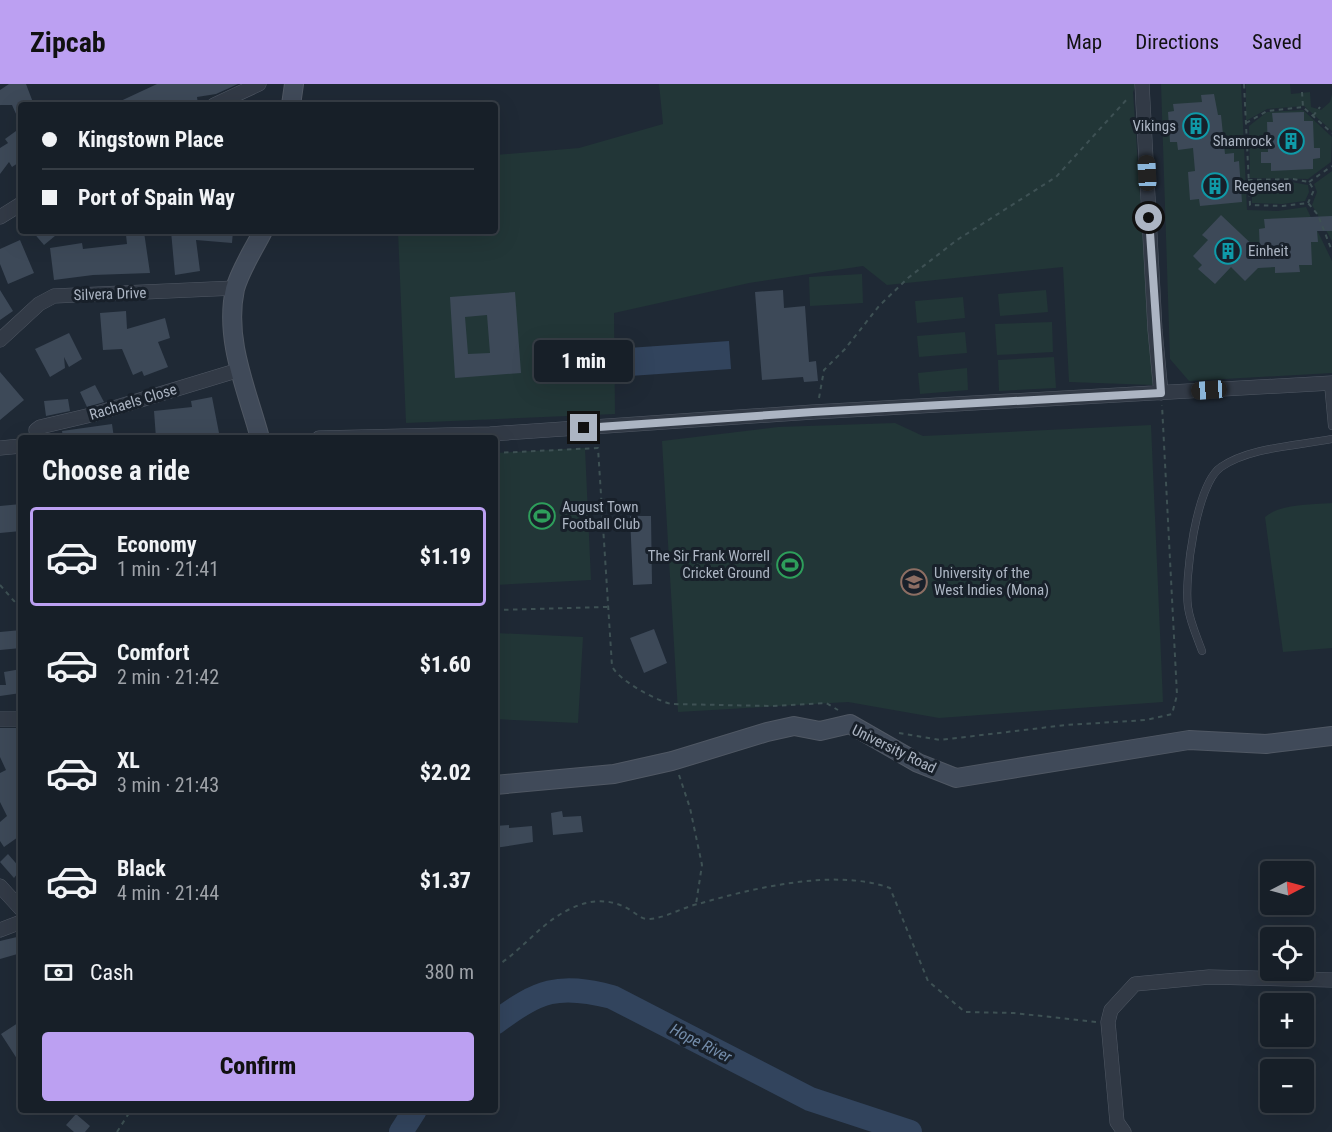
<!DOCTYPE html>
<meta charset="utf-8">
<style>
:root{--surface:#171f28;--page:#242c34;--text:#f1f3f6;--muted:#9ea2a8;--line:#363d45;--accent:#bca0f2}
body{margin:0;font-family:"Roboto Condensed",sans-serif;background:var(--page);color:var(--text);height:100vh;display:flex;flex-direction:column;font-size:22px;white-space:nowrap}
*{box-sizing:border-box;margin:0}
p{font-size:20px;color:var(--muted)}
.icon{flex:none;width:33px;height:33px;fill:none;stroke:currentColor;stroke-width:2;stroke-linecap:round;stroke-linejoin:round}
.map{position:relative;flex:1;overflow:hidden}
.side{position:absolute;left:18px;top:351px;width:480px;height:678px;display:flex;flex-direction:column;background:var(--surface);border-radius:6px;box-shadow:0 6px 24px #0002,0 0 0 2px var(--line)}
.side>*{flex:none}
.hud{position:absolute;left:18px;top:18px;width:480px;height:132px;border-radius:6px;box-shadow:0 6px 24px #0002,0 0 0 2px var(--line);display:grid;align-content:center;height:132px;padding:0 24px;background:var(--surface)}
.needle{width:39px;rotate:84deg}
.fabs{position:absolute;left:1260px;top:777px;display:grid;gap:12px}
.fabs a{display:grid;place-items:center;width:54px;height:54px;border-radius:6px;background:var(--surface);box-shadow:0 6px 24px #0002,0 0 0 2px var(--line);font-size:30px}
.end{position:absolute;width:27px;height:27px;margin:-14px;border:8px solid #acb5c3;background:#111;box-shadow:0 0 0 3px #111}
.from{border-radius:50%}
.bubble{position:absolute;height:42px;border-radius:6px;background:var(--surface);box-shadow:0 6px 24px #0002,0 0 0 2px var(--line);font-size:20px;font-weight:800;line-height:42px;text-align:center}
.car{position:absolute;width:18px;height:36px;margin:-18px -9px;border-radius:8px;box-shadow:0 0 4px 2px #0007;background:linear-gradient(#222 24%,#8ab4d8 0 40%,#222 0 76%,#8ab4d8 0 86%,#222 0)}
.hud b{display:flex;align-items:center;gap:21px;height:57px;font-size:22px}
.hud b+b{border-top:2px solid var(--line)}
.hud i{width:15px;height:15px;background:var(--text)}
ul{padding:0;list-style:none}
li{display:flex;align-items:center;gap:18px;height:99px;margin:0 12px 9px;padding:0 12px;border:3px solid transparent;border-radius:6px}
li div{flex:1}
li b{display:block;font-size:22px}
li em{font-style:normal;font-weight:800}
li.on{border-color:var(--accent)}
li>.icon{width:54px;height:54px;stroke-width:1.5}
h2{padding:0 24px;font-size:27px;line-height:72px}
.pay{display:flex;align-items:center;gap:15px;height:66px;padding:0 24px;font-size:22px}
.pay p{margin-inline-start:auto}
.cta{display:flex;gap:12px;margin-top:auto;padding:12px 24px}
.cta a{flex:1;height:69px;border-radius:6px;background:var(--accent);color:#111;font-size:24px;font-weight:800;line-height:69px;text-align:center}
header{display:flex;align-items:center;gap:36px;box-sizing:border-box;height:84px;padding:0 30px;background:var(--accent);color:#111}
header strong{font-size:28px}
nav{display:flex;gap:33px;margin-inline-start:auto;font-size:21px}
.map>svg:first-child{display:block}
.green{fill:#223637}
.water{fill:#32445d}
.lines{fill:none;stroke-linecap:round;stroke-linejoin:round}
.river{stroke:#32445d;stroke-width:24}
.building{fill:#3d4958;fill-rule:evenodd}
.lane-casing{stroke:#505864;stroke-width:8}
.street-casing{stroke:#505864;stroke-width:15}
.secondary-casing{stroke:#505864;stroke-width:20}
.path{stroke:#3e5154;stroke-width:2;stroke-dasharray:4.5 4.5;stroke-linecap:butt}
.lane{stroke:#323a46;stroke-width:7}
.street{stroke:#323a46;stroke-width:14}
.secondary{stroke:#404a59;stroke-width:18}
.route{stroke:#acb5c3;stroke-width:8}
.labels{text-anchor:middle;dominant-baseline:central;stroke-width:6;stroke-linejoin:round;paint-order:stroke}
.poi-label{font-size:15px;fill:#acb5c3;stroke:#18202a;text-anchor:start}
.street-label{font-size:15px;fill:#acb5c3;stroke:#18202a}
.water-label{font-size:16px;font-style:italic;fill:#748dab;stroke:#18202a}
</style>
<header>
<strong>Zipcab</strong>
<nav><a>Map</a><a>Directions</a><a>Saved</a></nav>
</header>
<div class="map">
<svg width="1332" height="1048" viewBox="0 0 1332 1048">
<rect width="100%" height="100%" fill="#1f2935"/>
<path class="green" d="M659 0H1137L1133 8 1153 301 1069 298 1063 183 887 201 863 182 749 199 614 229 615 330 406 339 398 147H495V71L579 64 663 40Z
M1161 0H1241L1247 126 1278 127 1306 123 1332 177V289L1189 297 1170 275Z
M1246 0H1290L1291 10 1310 8 1311 23 1321 26 1330 18 1332 10V47L1304 22 1267 25 1246 37Z
M1303 26 1332 53 1331 78 1308 95 1250 94 1249 42 1267 28Z
M1332 87V157L1312 121 1317 108 1314 100Z
M1291 98 1308 101 1309 108 1305 117 1282 120 1252 119V98Z
M862 190 863 219 810 222 809 193Z
M1046 206 1048 228 1000 232 998 210Z
M963 213 965 234 917 239 915 217Z
M1052 238 1053 268 997 271 995 240Z
M965 248 967 269 919 273 917 252Z
M1054 273 1056 304 999 307 998 276Z
M967 284 968 306 920 310 918 289Z
M895 339 923 352 1151 341 1163 618 939 634 848 618 678 628 662 357 778 343Z
M585 364 591 496 495 501V369Z
M1332 419V564L1283 568 1265 433C1282 419 1311 421 1332 419Z
M495 549 583 553 578 639 495 635Z"/>
<path class="water" d="M729 257 731 285 630 292 628 264Z"/>
<g class="lines">
<path class="river" d="M495 939C539 906 558 899 612 913L810 1015 910 1048
M401 1048 415 1026"/>
</g>
<path class="building" d="M9 0H26L34 21H21V41L12 21H0V6Z
M157 0H238L216 10 197 13 198 20 112 21Z
M1214 10 1218 31H1221L1225 70 1234 69V78L1239 77 1242 118 1200 122 1199 115 1190 116 1188 88 1195 87 1193 64 1178 66 1177 58H1170L1168 28 1174 27 1173 20 1202 18 1201 11Z
M1304 28V37H1313L1314 64H1320V74L1313 75V85L1271 87V79H1261V68H1268L1267 38H1273L1272 29Z
M16 47 21 53V77L12 83 9 78 0 90V64L8 59 5 55Z
M1221 131 1260 168 1259 145 1265 144 1264 135 1332 132V147H1317L1318 158H1311L1312 181H1299L1300 188 1275 189V183L1258 184 1245 197 1231 183 1215 200 1198 185 1202 181 1193 172 1208 156 1202 151Z
M32 147H61L44 161Z
M171 147H233L232 159 196 156 200 187 175 191Z
M144 148 150 189 93 191 54 196 50 164 82 159 83 165 127 160 126 151Z
M20 156 34 189 8 200 0 180V165Z
M0 206 13 227 0 236Z
M783 206 784 224 805 222 809 278 816 277 818 297 804 298 803 293 762 296 755 208Z
M515 208 521 289 455 294 450 213ZM487 231 490 269 468 270 465 233Z
M126 227 127 245 165 234 170 254 158 258 168 283 144 292 142 287 133 291 122 265 103 266 100 229Z
M69 249 82 275 69 283 64 273 65 284 50 293 35 265Z
M0 288 24 316 0 336Z
M95 301 104 318 87 323 80 308Z
M212 313 219 349 198 353 156 354 154 327 192 323 191 317Z
M68 315 70 327 46 332 44 317Z
M112 340 114 354H63L62 347Z
M21 420V447L0 449V422Z
M630 432H651L652 500 633 501Z
M654 545 667 579 644 589 630 554Z
M21 546V564L0 566V548Z
M21 585V609L0 612V601H6L4 588Z
M0 644H21V751L4 763 0 757V738L7 732 0 718V689L6 686 0 673Z
M562 727 563 733 581 732 583 748 553 751 551 729Z
M509 741V744L532 742 533 758 495 764V742Z
M8 770 21 785 14 794 0 778Z
M21 852V869L0 875V857Z
M21 937V981L1 950Z
M76 1030 90 1042 85 1048H74L66 1041Z"/>
<g class="lines">
<g class="lane-casing">
<path id="lane" d="M1328 299 1332 342
M1202 567C1197 553 1190 538 1188 523 1184 495 1196 400 1221 383 1250 363 1297 362 1332 355"/>
</g>
<g class="street-casing">
<path id="street" d="M1142 0 1155 246 1161 309
M214 21 259 0
M0 133 21 120
M0 256 39 220 54 212 235 204
M37 354 36 346 40 343 91 331 239 286
M319 354 490 350 813 328 1332 299
M0 364 21 362
M0 635H21
M0 802 21 825
M0 846 21 838
M1124 1048 1117 1038 1108 938 1111 926 1135 900 1209 893 1332 896"/>
</g>
<g class="secondary-casing">
<path id="secondary" d="M291 21 294 0
M260 354C247 306 224 256 235 205 240 186 254 165 263 147
M495 701 614 690 672 677 767 648 794 642 820 647 850 640 918 679 956 694 1189 656 1266 660 1332 652"/>
</g>
<path class="path" d="M1244 0 1250 121 1283 122 1308 119 1318 131 1332 167
M1302 8 1303 23
M1313 32 1320 23
M1246 39 1267 27 1303 23 1332 49
M1248 96 1293 95 1309 98 1314 106 1308 119
M1309 98 1332 82
M819 314 824 286 845 265 879 222 908 194 957 156 1056 93 1129 13
M495 369 598 364 612 582C618 596 655 616 671 620L772 622 826 619 838 626
M0 501 21 525
M495 526 607 523
M899 649 940 656 1066 641 1146 636 1172 630 1177 611 1162 321
M679 691 690 724 702 781 696 820
M495 883C522 867 540 839 570 825 590 815 611 814 630 826 637 830 642 836 650 835 668 833 681 824 698 820 754 804 835 784 890 804L928 897 965 928 1014 929 1096 938
M117 1048 131 1026"/>
<use href="#lane" class="lane"/>
<use href="#street" class="street"/>
<use href="#secondary" class="secondary"/>
</g>
<g class="lines">
<path class="route" d="M584 344 813 328 1161 309 1149 134"/>
</g>
<defs>
<g id="building-ring" transform="scale(1.35)"><circle r="9.5" fill="#18202a" stroke="#0f9aa8" stroke-width="1.5"/><path d="M-4-6H4V6H1V3H-1V6H-4ZM-2.5-4.3h1.7v1.8h-1.7ZM.8-4.3h1.7v1.8H.8ZM-2.5-1h1.7V.8h-1.7ZM.8-1h1.7V.8H.8Z" fill="#0f9aa8"/></g>
<g id="stadium-ring" transform="scale(1.35)"><circle r="9.5" fill="#18202a" stroke="#2e9e5b" stroke-width="1.5"/><path d="M0-5a6.5 5 0 1 0 0 10a6.5 5 0 1 0 0-10ZM-3.5-1.8h7v3.6h-7Z" fill="#2e9e5b"/></g>
<g id="university-ring" transform="scale(1.35)"><circle r="9.5" fill="#18202a" stroke="#8d6e63" stroke-width="1.5"/><path d="M0-5L7-2L0 1L-7-2ZM-4 1L0 2.5L4 1V4Q0 6-4 4Z" fill="#8d6e63"/></g>
</defs>
<g fill-rule="evenodd">
<use href="#building-ring" x="1196" y="42"/>
<use href="#building-ring" x="1291" y="57"/>
<use href="#building-ring" x="1215" y="102"/>
<use href="#building-ring" x="1228" y="167"/>
<use href="#stadium-ring" x="542" y="432"/>
<use href="#stadium-ring" x="790" y="481"/>
<use href="#university-ring" x="914" y="498"/>
</g>
<g class="labels">
<g class="poi-label">
<text x="1176" y="42" text-anchor="end">Vikings</text>
<text x="1272" y="57" text-anchor="end">Shamrock</text>
<text x="1234" y="102">Regensen</text>
<text x="1248" y="167">Einheit</text>
<text x="562" y="423">August Town<tspan x="562" dy="17">Football Club</tspan></text>
<text x="770" y="472" text-anchor="end">The Sir Frank Worrell<tspan x="770" dy="17">Cricket Ground</tspan></text>
<text x="934" y="489">University of the<tspan x="934" dy="17">West Indies (Mona)</tspan></text>
</g>
<g class="street-label">
<text transform="translate(110 210) rotate(-2)">Silvera Drive</text>
<text transform="translate(133 318) rotate(-17)">Rachaels Close</text>
<text transform="translate(894 665) rotate(26)">University Road</text>
</g>
<g class="water-label">
<text transform="translate(701 959) rotate(27)">Hope River</text>
</g>
</g>
</svg>
<div class="fabs">
<a><svg class="needle" viewBox="-14 -14 28 28"><path d="M0-13l5 13h-10z" fill="#e53935"/><path d="M0 13l5-13h-10z" fill="#9ea2a8"/></svg></a>
<a><svg class="icon" aria-label="locate" viewBox="0 0 24 24"><circle cx="12" cy="12" r="6"/><path d="M12 2v4M12 18v4M2 12h4M18 12h4"/></svg></a>
<a>+</a>
<a>−</a>
</div>
<i class="end from" style="left:1149px;top:134px"></i>
<i class="end" style="left:584px;top:344px"></i>
<div class="bubble" style="left:534px;top:256px;width:99px">1 min</div>
<i class="car" style="left:1147px;top:89px;rotate:357deg"></i>
<i class="car" style="left:1209px;top:306px;rotate:266deg"></i>
<div class="hud">
<b><i class="from"></i>Kingstown Place</b>
<b><i></i>Port of Spain Way</b>
</div>
<section class="side">
<h2>Choose a ride</h2>
<ul>
<li class="on"><svg class="icon" aria-label="car" viewBox="0 0 24 24"><path d="M5 17H2v-5l4-1 3-4h7l3 4 3 1v5h-3M9 17h6M6 11h13"/><circle cx="7" cy="17" r="2"/><circle cx="17" cy="17" r="2"/></svg><div><b>Economy</b><p>1 min · 21:41</p></div><em>$1.19</em></li>
<li><svg class="icon" aria-label="car" viewBox="0 0 24 24"><path d="M5 17H2v-5l4-1 3-4h7l3 4 3 1v5h-3M9 17h6M6 11h13"/><circle cx="7" cy="17" r="2"/><circle cx="17" cy="17" r="2"/></svg><div><b>Comfort</b><p>2 min · 21:42</p></div><em>$1.60</em></li>
<li><svg class="icon" aria-label="car" viewBox="0 0 24 24"><path d="M5 17H2v-5l4-1 3-4h7l3 4 3 1v5h-3M9 17h6M6 11h13"/><circle cx="7" cy="17" r="2"/><circle cx="17" cy="17" r="2"/></svg><div><b>XL</b><p>3 min · 21:43</p></div><em>$2.02</em></li>
<li><svg class="icon" aria-label="car" viewBox="0 0 24 24"><path d="M5 17H2v-5l4-1 3-4h7l3 4 3 1v5h-3M9 17h6M6 11h13"/><circle cx="7" cy="17" r="2"/><circle cx="17" cy="17" r="2"/></svg><div><b>Black</b><p>4 min · 21:44</p></div><em>$1.37</em></li>
</ul>
<div class="pay"><svg class="icon" aria-label="cash" viewBox="0 0 24 24"><path d="M3 7h18v10H3z"/><circle cx="12" cy="12" r="2"/></svg>Cash<p>380 m</p></div>
<div class="cta"><a>Confirm</a></div>
</section>
</div>
